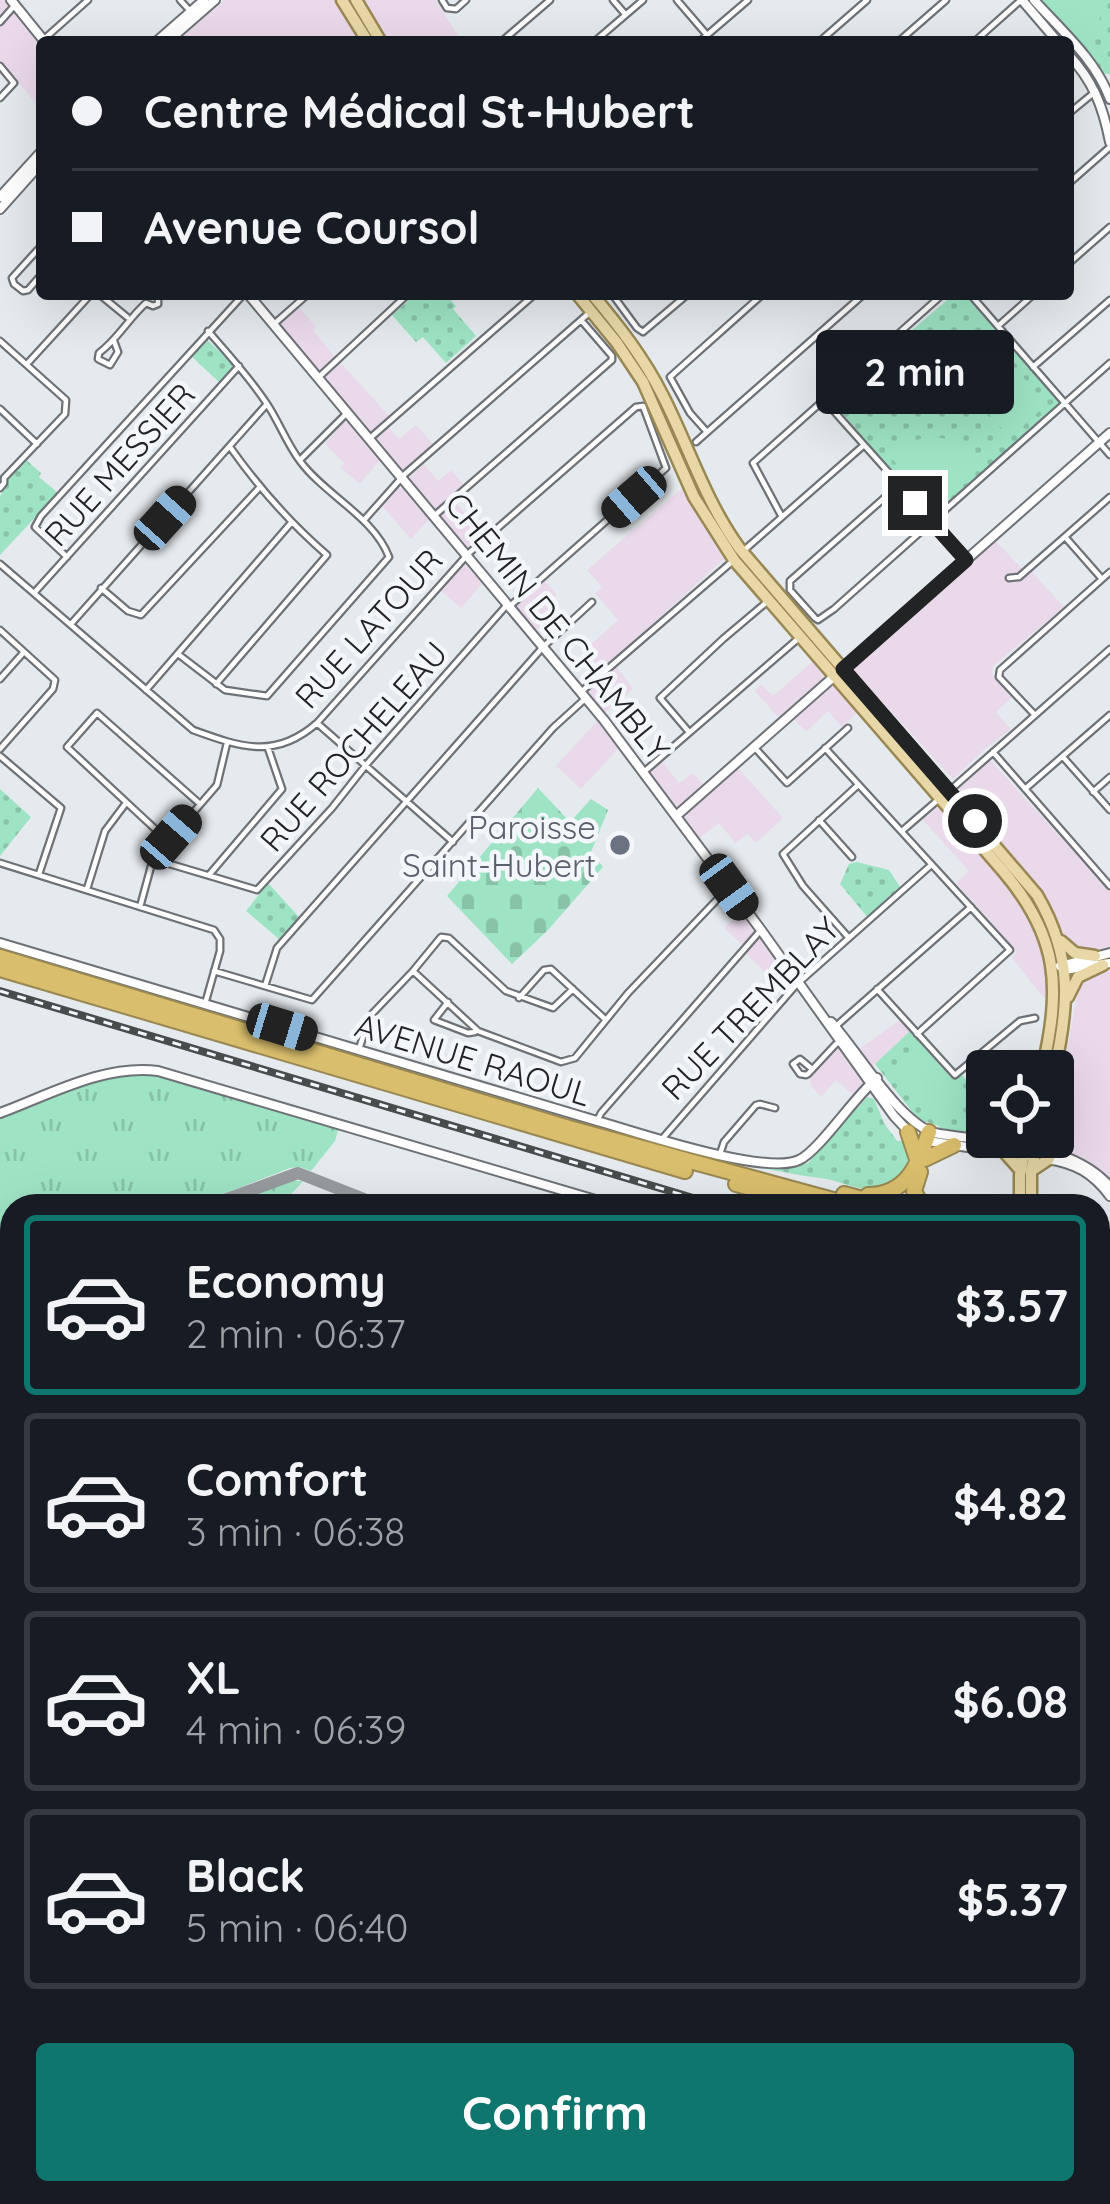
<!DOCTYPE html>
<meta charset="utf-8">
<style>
:root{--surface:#171b24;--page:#20242c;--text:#f1f3f6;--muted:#9ea1a6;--line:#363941;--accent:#0f766e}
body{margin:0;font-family:Quicksand,sans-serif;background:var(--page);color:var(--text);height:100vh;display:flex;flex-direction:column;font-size:45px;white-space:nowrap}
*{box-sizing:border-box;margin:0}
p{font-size:39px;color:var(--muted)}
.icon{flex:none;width:66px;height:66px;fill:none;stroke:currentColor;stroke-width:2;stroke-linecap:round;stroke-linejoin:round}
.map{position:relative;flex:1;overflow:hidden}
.panel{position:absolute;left:0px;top:1194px;width:1110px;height:1011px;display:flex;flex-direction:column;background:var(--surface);border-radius:36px 36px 0 0;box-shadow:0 12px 48px #0002}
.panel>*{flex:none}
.top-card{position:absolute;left:36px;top:36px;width:1038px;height:264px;border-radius:12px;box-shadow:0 12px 48px #0002;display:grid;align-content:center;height:264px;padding:0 36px;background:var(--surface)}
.buttons{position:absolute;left:966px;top:1050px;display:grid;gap:24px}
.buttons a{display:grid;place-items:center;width:108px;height:108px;border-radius:12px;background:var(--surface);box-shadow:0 12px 48px #0002;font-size:60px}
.end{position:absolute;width:54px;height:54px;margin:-27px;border:15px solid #212324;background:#fff;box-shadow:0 0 0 6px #fff}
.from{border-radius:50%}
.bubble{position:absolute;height:84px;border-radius:12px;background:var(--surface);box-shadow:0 12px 48px #0002;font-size:39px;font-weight:700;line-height:84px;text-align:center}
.car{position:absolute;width:36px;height:72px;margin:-36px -18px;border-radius:15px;box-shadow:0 0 9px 3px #0007;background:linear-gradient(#222 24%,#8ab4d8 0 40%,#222 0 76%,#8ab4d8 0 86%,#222 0)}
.top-card b{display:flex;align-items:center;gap:42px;height:114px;font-size:45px}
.top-card b+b{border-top:3px solid var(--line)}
.top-card i{width:30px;height:30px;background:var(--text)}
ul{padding:21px 0 0;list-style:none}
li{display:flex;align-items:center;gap:36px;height:180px;margin:0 24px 18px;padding:0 12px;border:6px solid var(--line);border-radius:12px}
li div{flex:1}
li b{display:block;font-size:45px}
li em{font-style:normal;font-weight:700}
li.selected{border-color:var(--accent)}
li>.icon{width:108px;height:108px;stroke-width:1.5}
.action{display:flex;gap:24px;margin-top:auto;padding:24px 36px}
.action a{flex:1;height:138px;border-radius:12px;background:var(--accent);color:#fff;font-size:48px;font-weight:700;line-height:138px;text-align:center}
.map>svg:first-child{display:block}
.commercial{fill:#ead9eb}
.grass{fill:url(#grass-tufts)}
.forest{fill:url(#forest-crowns)}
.cemetery{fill:url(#cemetery-stones)}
.park{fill:url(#park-dots)}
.garden{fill:#9ee4c4}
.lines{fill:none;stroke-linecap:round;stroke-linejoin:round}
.stream{stroke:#43b2b8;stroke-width:3}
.taxiway{stroke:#979b9e;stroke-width:12}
.runway{stroke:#979b9e;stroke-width:30}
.minor-casing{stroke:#6e7276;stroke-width:9}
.tertiary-casing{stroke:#6e7276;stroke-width:12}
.secondary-casing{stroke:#6e7276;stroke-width:14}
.primary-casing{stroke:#998853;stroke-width:15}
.motorway-casing{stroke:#998853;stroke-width:18}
.minor{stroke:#fff;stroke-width:4.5}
.tertiary{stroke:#fff;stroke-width:8}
.secondary{stroke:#fff;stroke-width:9}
.primary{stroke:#e8d8a7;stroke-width:10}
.motorway{stroke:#d9be6d;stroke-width:14}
.rail-casing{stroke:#494c4d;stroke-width:8}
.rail{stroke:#f3f7fc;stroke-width:3;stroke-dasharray:9;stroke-linecap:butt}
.route{stroke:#212324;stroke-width:15}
.worship-dot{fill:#6b7280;stroke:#f3f7fc;stroke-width:4.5}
.labels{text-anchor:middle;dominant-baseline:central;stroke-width:9;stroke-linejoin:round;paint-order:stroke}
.street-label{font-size:33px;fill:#212324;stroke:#f3f7fc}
.worship-label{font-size:33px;fill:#5b616d;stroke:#f3f7fc;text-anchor:end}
</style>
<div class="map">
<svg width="1110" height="2204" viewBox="0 0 1110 2204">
<defs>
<pattern id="grass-tufts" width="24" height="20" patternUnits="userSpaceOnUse" patternTransform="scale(3)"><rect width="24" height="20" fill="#9ee4c4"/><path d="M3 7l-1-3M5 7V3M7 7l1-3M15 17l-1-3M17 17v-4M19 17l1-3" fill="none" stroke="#88c3a8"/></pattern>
<pattern id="forest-crowns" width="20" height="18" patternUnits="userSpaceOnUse" patternTransform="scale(3)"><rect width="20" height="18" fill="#68bd99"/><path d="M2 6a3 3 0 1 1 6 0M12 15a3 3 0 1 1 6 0" fill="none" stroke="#55997d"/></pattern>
<pattern id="cemetery-stones" width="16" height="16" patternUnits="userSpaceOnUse" patternTransform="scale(3)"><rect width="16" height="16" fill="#9ee4c4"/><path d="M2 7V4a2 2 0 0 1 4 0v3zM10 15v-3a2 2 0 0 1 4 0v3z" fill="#88c3a8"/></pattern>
<pattern id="park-dots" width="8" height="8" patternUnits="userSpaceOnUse" patternTransform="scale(3)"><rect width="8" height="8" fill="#9ee4c4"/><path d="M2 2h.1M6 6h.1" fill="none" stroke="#88c3a8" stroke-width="1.8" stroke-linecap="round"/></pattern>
</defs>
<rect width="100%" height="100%" fill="#e5eaee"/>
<path class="commercial" d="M0 0H7L42 47V111L0 60Z
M224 0H335L359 42H177Z
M363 0H435L460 38 455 42H390Z
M298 306 316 327 313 330 335 357 318 371 280 326V322Z
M340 362 389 416 370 433 324 378Z
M344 422 348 423 380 460 360 484 340 467 344 463 325 444Z
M416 425 433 444 403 470 400 469 374 438 387 426 399 439Z
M424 464 438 481 451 470 465 486 435 512 408 479Z
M398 488H402L429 519 411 539 383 507Z
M681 489 724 559 601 670 585 650 618 620 595 593 602 587 587 570Z
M455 502 484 535 467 550 439 516Z
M995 540 1022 569 1032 572 1064 607 993 666 992 674 1012 697 996 712 1011 729 986 748 953 779 852 669 853 666Z
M464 564 483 583 461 608 440 590Z
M544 580 557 595 545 605 553 615 535 631 514 605Z
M813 661 824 678 778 717 755 691 761 684 773 696Z
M617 667 633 689 604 713 588 692Z
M834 684 858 712 842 727 828 711 806 732 793 718Z
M598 720 619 748 581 789 556 766Z
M990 760 1110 891V948L1080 951 1065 940 1034 881 959 794V789Z
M662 761 679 783 693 773 703 785 677 808 650 772Z
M737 767 783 818 756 843 748 834 735 843 719 823 698 839 684 815Z
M937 808H942L1017 899 1038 940 1046 974 1048 996 1043 997 1012 958 1017 951 956 883 969 871 923 820Z
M741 912 778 961 765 972 747 955 743 945 724 928Z
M1110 970V1178L1085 1159 1049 1147 1044 1140 1045 1137H1053V1102L1070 1035 1079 984 1085 978Z
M900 1020 910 1031 873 1066 859 1049Z
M838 1048 863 1083 853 1095 836 1080 821 1097 811 1086 810 1076Z
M34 2193H155L128 2204H38Z"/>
<path class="grass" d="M142 1073 167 1076 339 1127 335 1141 311 1171 300 1167 290 1168 193 1206H12V1275L0 1280V1117L104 1078Z
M287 1181H303C276 1214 262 1206 222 1206Z
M12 1364V1741L0 1746V1369Z
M12 1854V2008L0 2012V1859Z"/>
<path class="forest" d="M908 2193H1048L1058 2204H899Z"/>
<path class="cemetery" d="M538 788 570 822 591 799 608 810 591 852 603 867 548 930 512 964 447 896Z"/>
<path class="park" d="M1039 0H1110V74H1105Z
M416 294H446L456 306 453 309 476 336 446 363 423 337 416 342 392 315Z
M954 294H965L1061 403 931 517 831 400Z
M205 338 233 364 234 368 220 383 190 355Z
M25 459 41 473 39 477 58 493 0 555V496L2 493 0 490Z
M0 789 31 817 0 856Z
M857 862 889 870 902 890 869 919 840 884 849 864Z
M268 883 300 918 280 940 246 911Z
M910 1031 951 1077 956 1079 962 1075 987 1105V1137H1015L1018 1140 1016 1141 941 1131 939 1126 921 1120 914 1114 875 1064Z
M867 1097 874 1099 884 1123 897 1141H904C909 1154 910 1165 901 1177 879 1203 845 1181 821 1178 802 1176 778 1171 757 1167H789L808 1163Z"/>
<path class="garden" d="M1040 0H1104V3L1099 21 1081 42Z
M908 343 947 387 928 404 889 360Z
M994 344 1047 404 1010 438 957 378Z
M936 437C956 441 969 446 982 463L933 507 888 454C902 441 917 439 936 437Z
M918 1050 962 1096 935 1122 890 1076Z"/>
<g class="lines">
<path class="stream" d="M0 2109 9 2131
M0 2151 5 2149
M31 2193 36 2204"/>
<path class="taxiway" d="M208 1206 298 1173 382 1206
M0 1286 12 1281
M0 1849 12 1844"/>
<path class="runway" d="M0 1356 12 1352
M0 1762 12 1758"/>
<g class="minor-casing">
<path id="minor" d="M180 0 192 13
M442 0 447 8 456 9 466 0
M613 0 625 14
M677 0 713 42
M0 22 15 5
M43 40 88 0
M501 42 550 0
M594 42 643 0
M699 42 748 0
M819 42 867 0
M898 42 946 0
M974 42 1021 0
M0 66 14 83 0 98
M1068 114 1096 91
M1068 184 1110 147
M42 245 12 278 14 284 23 291 28 290 42 274
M1068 264 1110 227
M99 294 127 317
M612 294 637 328 643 332 688 294
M970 294 1110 455
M274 324 308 294
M998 326 1034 294
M0 341 66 400 65 414 4 478V483L0 488
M114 341 118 352 110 365 98 359 99 353C118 339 128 319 146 303L153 306 158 304V294
M27 364 91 294
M1033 367 1110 300
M320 376 408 294
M824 400 966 559
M0 409 37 444
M707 432 690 413 670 377 763 294
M369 439 535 294
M696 442 864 294
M300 460 347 413
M899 485 790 581V590L815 618 818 620 834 609 1110 363
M434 516 612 360V356L581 320
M782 517 753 463 943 294
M364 520 405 474 589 313
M1066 538 1102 579
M742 552 864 445
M67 557 35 527 41 516 244 294
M0 564 193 730C240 747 275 760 317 723L469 553 636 407 643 406 666 468 510 606
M1009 578 1019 577 1110 497
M101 588 128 611 141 615 259 488
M34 593 239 366
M71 624 267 404
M0 630 55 680 53 689 0 749
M178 654 225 690 267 696 389 557C374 517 325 495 300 461 287 444 279 422 267 404 250 378 229 355 208 331
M0 679 24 652
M216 684 327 555C289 522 259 488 230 447
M146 690 291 523
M581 692 734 560
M1033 713 999 677 1000 670 1110 572
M317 723 453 842
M689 732 660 698 723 639 768 601
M755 748 787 783 848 728
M825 748 1010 950 917 1034
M993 752 1110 886
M0 756 61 808 39 874
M1063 757 1110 810
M645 771 800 637
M1025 789 1110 715
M948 792 1110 649
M1093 792 1110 777
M819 820 852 857
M902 831 939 799
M168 841 67 747 97 713 200 804
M153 859 257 890 332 808 366 765 506 606
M0 863 214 930 220 939V951L205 1004
M209 875 282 789 268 748
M87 889 105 831 126 803
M140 907 153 859 217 785 227 743
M849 938 803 886 783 854 857 786
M214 971 312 1000 553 728 586 698
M413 971 478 1031 561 1062 575 1058 628 993 729 887
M265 986 277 948 543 647 592 602
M877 989 955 1075 1020 1021 1035 1018
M519 998 544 970 551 969 606 1020
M448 1002 434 1020 468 1033 475 1032
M836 1026 971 907
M359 1049 370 1016 413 971 441 937 449 938 506 991 553 1008 573 989
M812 1069 800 1059 793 1064 800 1074 806 1075 808 1074 835 1045 840 1041
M597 1121 601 1113 761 930
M662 1139 796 985 930 866
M720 1154 724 1142 756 1105 760 1104 775 1108
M1098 1770 1110 1756
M1098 1855 1110 1841
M1098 1987 1110 1997
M1098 2072 1110 2083
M1098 2137 1110 2147
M0 2160 12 2166
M25 2193 29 2204
M600 2193 609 2204
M1087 2193 1097 2204
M452 2204 453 2193
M523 2204 525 2193
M641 2204 660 2193
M704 2204 714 2193
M755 2204 765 2193
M824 2204 833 2193"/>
</g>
<g class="tertiary-casing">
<path id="tertiary" d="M11 0 45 42
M1022 0 1058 42
M1034 0C1061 30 1096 60 1110 99
M156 42 204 0
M167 42 215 0
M1068 54C1093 81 1103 106 1110 142
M0 197 42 151
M0 209 42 162
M248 294 604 720 761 930 894 1116 909 1132
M676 816 1110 433
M0 943 597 1121C636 1132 765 1176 799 1160 819 1151 855 1096 877 1078
M1060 966 1110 953
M1064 970 1110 963
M831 1022C858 1052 898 1121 934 1133 990 1143 1071 1141 1110 1187
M0 1113C49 1095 104 1064 158 1071L616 1206
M928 1141 1026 1156
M1047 1159C1075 1163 1093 1173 1110 1196
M1098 1540 1110 1546
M1098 1549 1110 1554
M1098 1937 1110 1924
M1098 1957 1110 1943
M389 2204 399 2193
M863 2204 873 2193
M878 2204 888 2193"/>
</g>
<g class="secondary-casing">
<path id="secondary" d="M1098 1358 1110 1380
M1098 1374 1110 1395"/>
</g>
<g class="primary-casing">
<path id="primary" d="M342 0 368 42
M356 0 381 42
M577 294 617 343 643 382 694 497 734 560 1003 871C1060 938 1061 988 1042 1071
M592 294C619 326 644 358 663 396 689 447 705 501 740 549L1037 895C1074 958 1069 1008 1053 1076
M1061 941 1075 953 1095 956
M1068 997 1078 977 1103 965
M1005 1153 1021 1171
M1031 1171 1049 1159
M1020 1206V1175L1027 1137
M1031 1206V1171L1039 1137"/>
</g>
<g class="motorway-casing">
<path id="motorway" d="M0 957 569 1128 855 1206
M0 969 685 1171
M908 1132 917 1159
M925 1159 954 1145
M920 1172 914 1191 922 1206
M736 1184 818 1206
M844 1194 889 1206
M868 1195C907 1195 918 1165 929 1132
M1030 1203 1034 1206
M1098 1248 1110 1253
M1098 1266 1110 1270
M1098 1286 1110 1290
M1098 1302 1110 1306"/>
</g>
<use href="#minor" class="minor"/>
<use href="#tertiary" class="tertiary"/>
<use href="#secondary" class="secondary"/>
<use href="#primary" class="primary"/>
<use href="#motorway" class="motorway"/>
<g class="rail-casing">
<path id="rail" d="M0 991 720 1206
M1098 1319 1110 1323"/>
</g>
<use href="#rail" class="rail"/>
</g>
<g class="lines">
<path class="route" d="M915 503 966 560 843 669 975 821"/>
</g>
<circle class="worship-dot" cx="620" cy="845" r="12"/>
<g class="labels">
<g class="street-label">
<text transform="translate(119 464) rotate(-48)">RUE MESSIER</text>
<text transform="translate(558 626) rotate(51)">CHEMIN DE CHAMBLY</text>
<text transform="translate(368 628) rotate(-48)">RUE LATOUR</text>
<text transform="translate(353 746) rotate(-49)">RUE ROCHELEAU</text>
<text transform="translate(750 1008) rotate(-46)">RUE TREMBLAY</text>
<text transform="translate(473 1059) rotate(17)">AVENUE RAOUL</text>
</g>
<g class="worship-label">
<text x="596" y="826">Paroisse<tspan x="596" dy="38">Saint-Hubert</tspan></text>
</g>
</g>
</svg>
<div class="buttons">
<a><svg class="icon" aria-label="locate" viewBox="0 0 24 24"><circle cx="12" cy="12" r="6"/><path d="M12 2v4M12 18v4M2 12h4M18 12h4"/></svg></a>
</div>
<i class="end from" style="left:975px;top:821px"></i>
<i class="end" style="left:915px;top:503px"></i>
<div class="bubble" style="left:816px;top:330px;width:198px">2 min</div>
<i class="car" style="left:634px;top:497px;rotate:229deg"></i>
<i class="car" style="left:165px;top:518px;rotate:42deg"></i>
<i class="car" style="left:171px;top:837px;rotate:41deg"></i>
<i class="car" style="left:729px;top:887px;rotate:144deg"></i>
<i class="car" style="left:282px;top:1027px;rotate:107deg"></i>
<div class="top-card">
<b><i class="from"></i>Centre Médical St-Hubert</b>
<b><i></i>Avenue Coursol</b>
</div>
<section class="panel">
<ul>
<li class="selected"><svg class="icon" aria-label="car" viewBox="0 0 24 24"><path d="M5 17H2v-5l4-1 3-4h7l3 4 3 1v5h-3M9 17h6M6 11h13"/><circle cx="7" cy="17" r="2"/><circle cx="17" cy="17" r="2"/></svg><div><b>Economy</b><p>2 min · 06:37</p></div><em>$3.57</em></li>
<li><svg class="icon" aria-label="car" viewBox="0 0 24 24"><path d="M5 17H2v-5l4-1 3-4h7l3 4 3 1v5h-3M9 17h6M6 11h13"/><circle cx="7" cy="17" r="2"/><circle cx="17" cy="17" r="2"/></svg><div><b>Comfort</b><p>3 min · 06:38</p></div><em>$4.82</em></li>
<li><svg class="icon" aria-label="car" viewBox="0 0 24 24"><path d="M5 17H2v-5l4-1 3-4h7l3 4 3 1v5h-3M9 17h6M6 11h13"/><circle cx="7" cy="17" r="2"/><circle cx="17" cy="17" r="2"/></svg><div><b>XL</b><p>4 min · 06:39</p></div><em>$6.08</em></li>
<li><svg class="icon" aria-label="car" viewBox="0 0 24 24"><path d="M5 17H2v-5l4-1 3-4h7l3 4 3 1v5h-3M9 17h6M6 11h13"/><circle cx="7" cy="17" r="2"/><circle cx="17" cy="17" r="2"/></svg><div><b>Black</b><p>5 min · 06:40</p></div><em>$5.37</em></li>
</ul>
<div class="action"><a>Confirm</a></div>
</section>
</div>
